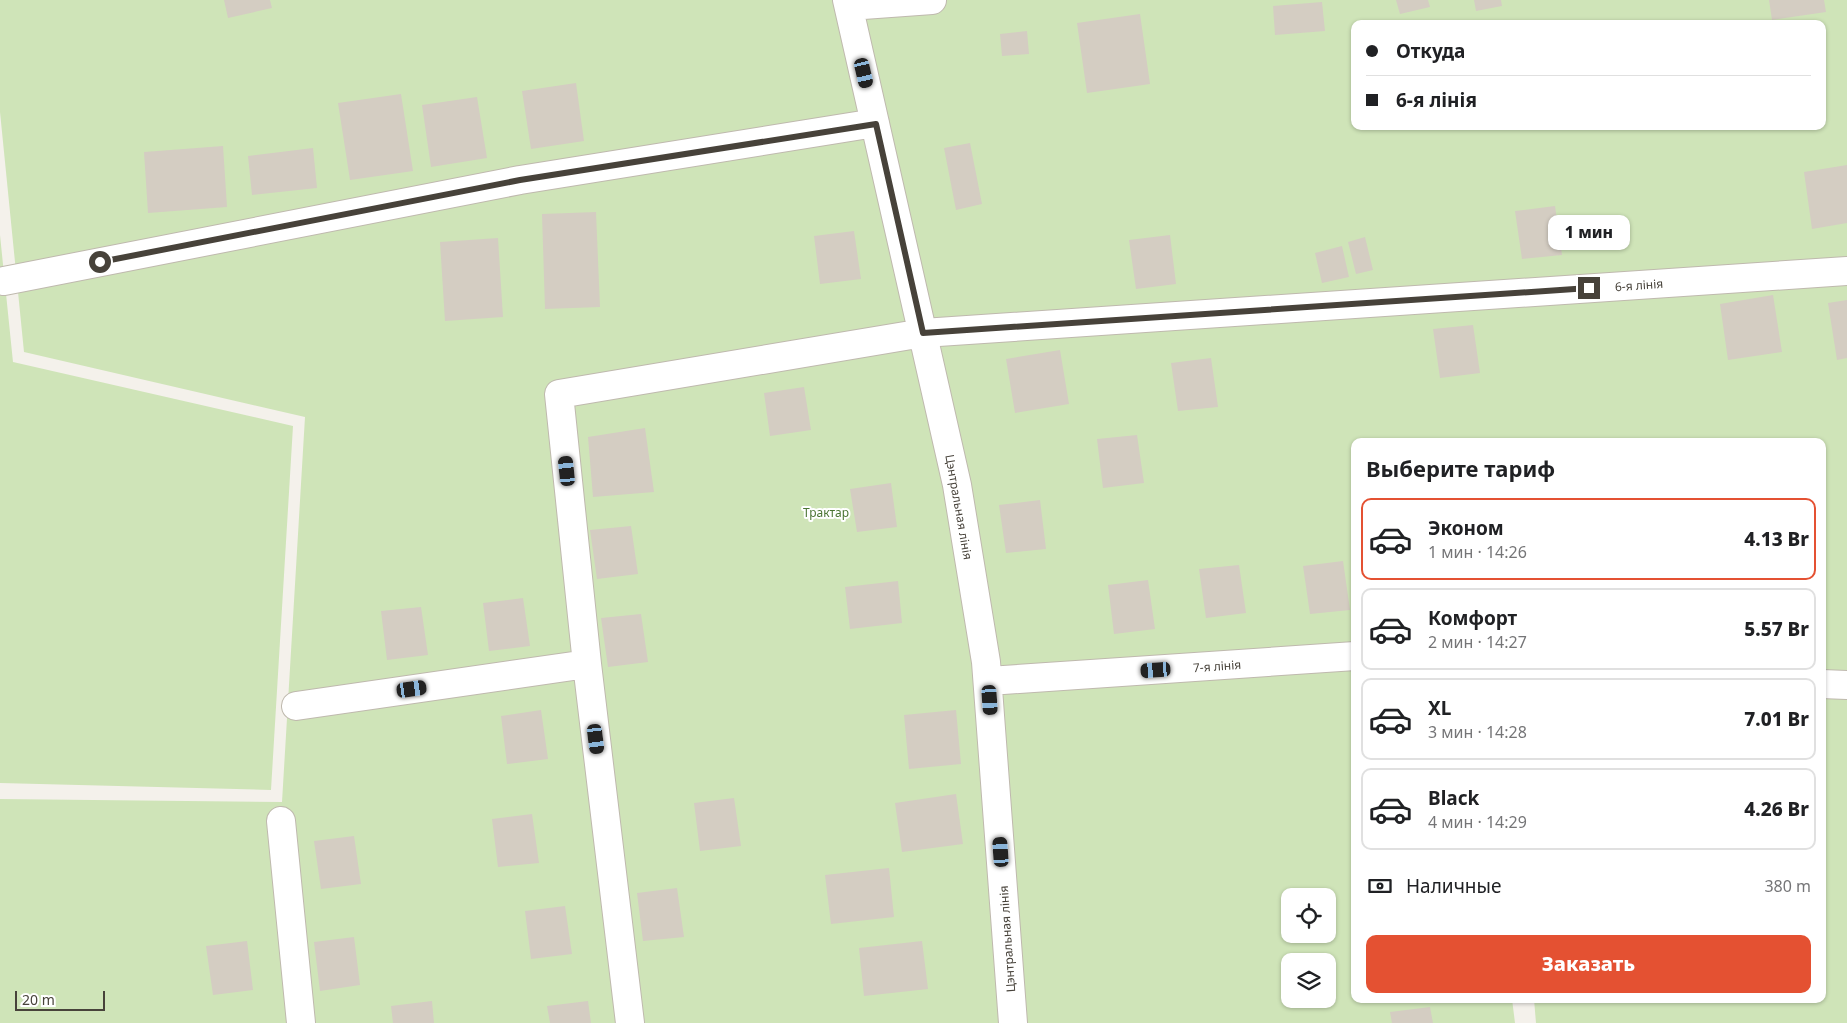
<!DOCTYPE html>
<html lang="ru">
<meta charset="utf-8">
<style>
:root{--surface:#fff;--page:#f2f2f2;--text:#202124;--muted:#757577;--line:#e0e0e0;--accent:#e45132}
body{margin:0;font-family:"Noto Sans",sans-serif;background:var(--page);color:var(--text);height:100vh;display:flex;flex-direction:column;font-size:19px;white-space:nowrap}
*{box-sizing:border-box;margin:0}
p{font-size:16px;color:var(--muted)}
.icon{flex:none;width:28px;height:28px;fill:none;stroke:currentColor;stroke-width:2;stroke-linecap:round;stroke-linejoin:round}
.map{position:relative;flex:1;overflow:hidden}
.details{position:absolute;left:1351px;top:438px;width:475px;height:565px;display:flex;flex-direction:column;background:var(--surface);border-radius:10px;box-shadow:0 1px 4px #0004}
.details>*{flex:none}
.banner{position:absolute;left:1351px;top:20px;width:475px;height:110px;border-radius:10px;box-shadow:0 1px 4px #0004;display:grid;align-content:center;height:110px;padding:0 15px;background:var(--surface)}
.controls{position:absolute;left:1281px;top:888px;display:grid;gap:10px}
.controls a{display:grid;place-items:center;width:55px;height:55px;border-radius:10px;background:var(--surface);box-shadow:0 1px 4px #0004;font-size:25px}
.scale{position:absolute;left:15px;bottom:12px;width:90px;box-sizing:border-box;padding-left:5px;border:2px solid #47423a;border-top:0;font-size:14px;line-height:18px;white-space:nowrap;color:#47423a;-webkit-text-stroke:4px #fff;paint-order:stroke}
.end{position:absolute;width:22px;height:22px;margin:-11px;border:6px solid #47423a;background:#fff;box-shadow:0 0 0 2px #fff}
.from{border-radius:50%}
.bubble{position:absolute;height:35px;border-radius:10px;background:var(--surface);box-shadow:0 1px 4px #0004;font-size:16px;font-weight:800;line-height:35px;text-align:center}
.car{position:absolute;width:15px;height:30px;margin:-15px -8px;border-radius:6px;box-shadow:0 0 4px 1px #0007;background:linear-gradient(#222 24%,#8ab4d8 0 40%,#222 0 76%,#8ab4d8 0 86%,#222 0)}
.banner b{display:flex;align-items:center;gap:18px;height:48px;font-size:19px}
.banner b+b{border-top:1px solid var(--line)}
.banner i{width:12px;height:12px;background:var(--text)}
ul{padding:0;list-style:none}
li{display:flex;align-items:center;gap:15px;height:82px;margin:0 10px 8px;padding:0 5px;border:2px solid var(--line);border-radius:10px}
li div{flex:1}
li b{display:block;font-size:19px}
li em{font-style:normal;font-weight:800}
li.current{border-color:var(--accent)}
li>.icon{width:45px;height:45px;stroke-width:1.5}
h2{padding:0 15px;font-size:22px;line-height:60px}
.pay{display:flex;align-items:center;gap:12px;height:55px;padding:0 15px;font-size:19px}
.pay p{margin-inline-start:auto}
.button{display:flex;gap:10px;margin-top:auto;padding:10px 15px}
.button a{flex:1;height:58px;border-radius:10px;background:var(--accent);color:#fff;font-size:20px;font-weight:800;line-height:58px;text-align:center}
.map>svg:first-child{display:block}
.green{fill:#cfe4b8;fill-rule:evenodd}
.building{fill:#d4cdc2}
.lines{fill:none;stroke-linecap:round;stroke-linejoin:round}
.minor-casing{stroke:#bfb9ae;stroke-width:30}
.minor{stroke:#fff;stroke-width:28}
.route{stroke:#47423a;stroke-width:6}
.labels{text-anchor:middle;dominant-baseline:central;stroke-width:4;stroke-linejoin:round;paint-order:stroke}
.street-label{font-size:12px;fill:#47423a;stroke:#fff}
.park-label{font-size:12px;fill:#4a7432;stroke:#fff}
</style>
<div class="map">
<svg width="1847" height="1023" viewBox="0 0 1847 1023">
<rect width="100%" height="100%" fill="#f4f1eb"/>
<path class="green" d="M0 0H1847V673L1823 672 1822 441H1355V999H1512L1515 1023H0V799L282 802 305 417 24 352 0 112ZM1355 24H1822V126H1355ZM1290 896H1328V934H1290ZM1290 961H1328V999H1290Z
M0 235 13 362 293 426 271 790 0 783Z
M1823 697H1847V1023H1536L1534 999H1822Z"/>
<path class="building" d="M224 0H270L272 8 228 18Z
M1396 0H1428L1430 7 1400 14Z
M1474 0H1501L1502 6 1476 11Z
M1769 0H1824L1826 12 1772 20Z
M1322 2 1325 31 1275 35 1273 6Z
M1140 14 1150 84 1087 93 1077 23Z
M1027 31 1029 54 1002 56 1000 34Z
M576 83 584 141 531 149 522 91Z
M401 94 413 171 350 180 338 103Z
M477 97 487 158 431 167 422 105Z
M970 143 982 204 956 210 944 148Z
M223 146 227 207 148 213 144 152Z
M313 148 317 188 252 195 248 156Z
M1847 165V223L1812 229 1804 172Z
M1555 206 1562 255 1522 259 1515 211Z
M596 212 600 307 545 309 542 214Z
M854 231 861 279 820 284 814 236Z
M1170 235 1176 284 1136 289 1129 240Z
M1365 237 1373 270 1356 274 1348 242Z
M498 238 503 317 445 321 440 242Z
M1342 246 1349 277 1322 283 1315 253Z
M1773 295 1782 352 1728 360 1720 304Z
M1847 300V358L1837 360 1828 303Z
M1473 325 1480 373 1440 378 1433 329Z
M1060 350 1069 404 1015 413 1006 359Z
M1211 358 1218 407 1178 411 1171 363Z
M804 387 811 430 770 436 764 393Z
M645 428 654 492 593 497 588 437Z
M1137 435 1144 483 1103 488 1097 439Z
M891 483 897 527 857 532 850 489Z
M1040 500 1046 549 1006 553 999 505Z
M631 526 638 574 597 579 590 530Z
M1343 561 1350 610 1310 614 1303 566Z
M1239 565 1246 613 1206 618 1199 569Z
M1148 580 1155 629 1114 634 1108 585Z
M898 581 902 623 850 629 845 587Z
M523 598 530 646 489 651 483 603Z
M421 607 428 655 387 660 381 611Z
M641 614 648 662 608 667 601 618Z
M541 710 548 759 507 764 501 716Z
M956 710 961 764 909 769 904 715Z
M956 794 963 844 902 852 895 803Z
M734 798 741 846 700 851 694 803Z
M532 814 539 863 498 867 492 819Z
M354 836 361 884 321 889 314 841Z
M889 868 894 917 831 924 825 875Z
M677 888 684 937 643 941 637 893Z
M565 906 572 954 531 959 525 911Z
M354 937 360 985 320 991 314 942Z
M247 941 253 990 213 995 206 946Z
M922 941 928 989 864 996 859 948Z
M432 1001 434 1023H393L391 1006Z
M588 1001 591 1023H550L547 1006Z
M1430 1007 1433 1023H1392L1390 1012Z"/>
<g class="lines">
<g class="minor-casing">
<path id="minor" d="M847 0 957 485 986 662 1013 1023
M849 6 932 0
M4 281 520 180 875 123
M989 681 1355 656
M1822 684 1847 685
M296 706 587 664
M281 821 301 1023
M630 1023 587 664 559 394 923 333 1847 271"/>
</g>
<use href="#minor" class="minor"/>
</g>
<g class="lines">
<path class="route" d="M100 262 520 180 876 124 923 333 1589 288"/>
</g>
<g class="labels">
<g class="street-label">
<text transform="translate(1639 285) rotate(-4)">6-я лінія</text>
<text transform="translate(959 507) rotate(80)">Цэнтральная лінія</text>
<text transform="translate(1217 666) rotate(-4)">7-я лінія</text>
<text transform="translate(1007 939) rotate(-94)">Цэнтральная лінія</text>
</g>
<g class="park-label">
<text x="826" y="512">Трактар</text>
</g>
</g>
</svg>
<div class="controls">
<a><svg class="icon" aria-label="locate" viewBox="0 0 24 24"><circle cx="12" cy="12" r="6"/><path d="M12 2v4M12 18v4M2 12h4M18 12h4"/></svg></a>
<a><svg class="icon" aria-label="layers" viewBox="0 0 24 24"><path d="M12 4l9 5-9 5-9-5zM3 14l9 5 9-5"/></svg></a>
</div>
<div class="scale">20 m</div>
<i class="end from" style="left:100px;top:262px"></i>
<i class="end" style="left:1589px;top:288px"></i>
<div class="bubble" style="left:1548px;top:215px;width:82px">1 мин</div>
<i class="car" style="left:864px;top:73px;rotate:167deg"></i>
<i class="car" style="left:567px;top:471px;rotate:354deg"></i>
<i class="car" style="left:1156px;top:670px;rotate:266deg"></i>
<i class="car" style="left:412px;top:689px;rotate:82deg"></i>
<i class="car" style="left:990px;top:700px;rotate:176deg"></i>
<i class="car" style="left:596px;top:739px;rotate:173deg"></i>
<i class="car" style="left:1001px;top:852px;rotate:356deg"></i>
<div class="banner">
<b><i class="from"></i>Откуда</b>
<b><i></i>6-я лінія</b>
</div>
<section class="details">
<h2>Выберите тариф</h2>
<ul>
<li class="current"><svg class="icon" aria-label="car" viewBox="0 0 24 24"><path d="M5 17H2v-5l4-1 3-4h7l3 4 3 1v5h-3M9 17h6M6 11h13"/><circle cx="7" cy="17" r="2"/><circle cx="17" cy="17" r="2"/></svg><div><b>Эконом</b><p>1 мин · 14:26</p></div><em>4.13 Br</em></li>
<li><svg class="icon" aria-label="car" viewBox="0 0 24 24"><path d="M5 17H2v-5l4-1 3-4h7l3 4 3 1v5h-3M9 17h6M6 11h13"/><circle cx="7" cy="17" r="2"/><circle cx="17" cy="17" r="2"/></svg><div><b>Комфорт</b><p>2 мин · 14:27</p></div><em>5.57 Br</em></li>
<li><svg class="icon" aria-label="car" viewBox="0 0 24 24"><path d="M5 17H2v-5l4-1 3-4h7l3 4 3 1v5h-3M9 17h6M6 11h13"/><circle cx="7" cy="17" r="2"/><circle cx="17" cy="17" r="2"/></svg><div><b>XL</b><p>3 мин · 14:28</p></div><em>7.01 Br</em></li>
<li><svg class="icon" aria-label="car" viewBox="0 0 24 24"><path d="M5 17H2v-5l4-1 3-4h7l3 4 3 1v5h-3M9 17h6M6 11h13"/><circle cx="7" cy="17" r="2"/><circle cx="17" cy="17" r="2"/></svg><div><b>Black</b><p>4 мин · 14:29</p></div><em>4.26 Br</em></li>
</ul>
<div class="pay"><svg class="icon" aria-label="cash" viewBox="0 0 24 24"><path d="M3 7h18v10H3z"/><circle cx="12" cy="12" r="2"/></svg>Наличные<p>380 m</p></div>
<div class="button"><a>Заказать</a></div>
</section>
</div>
